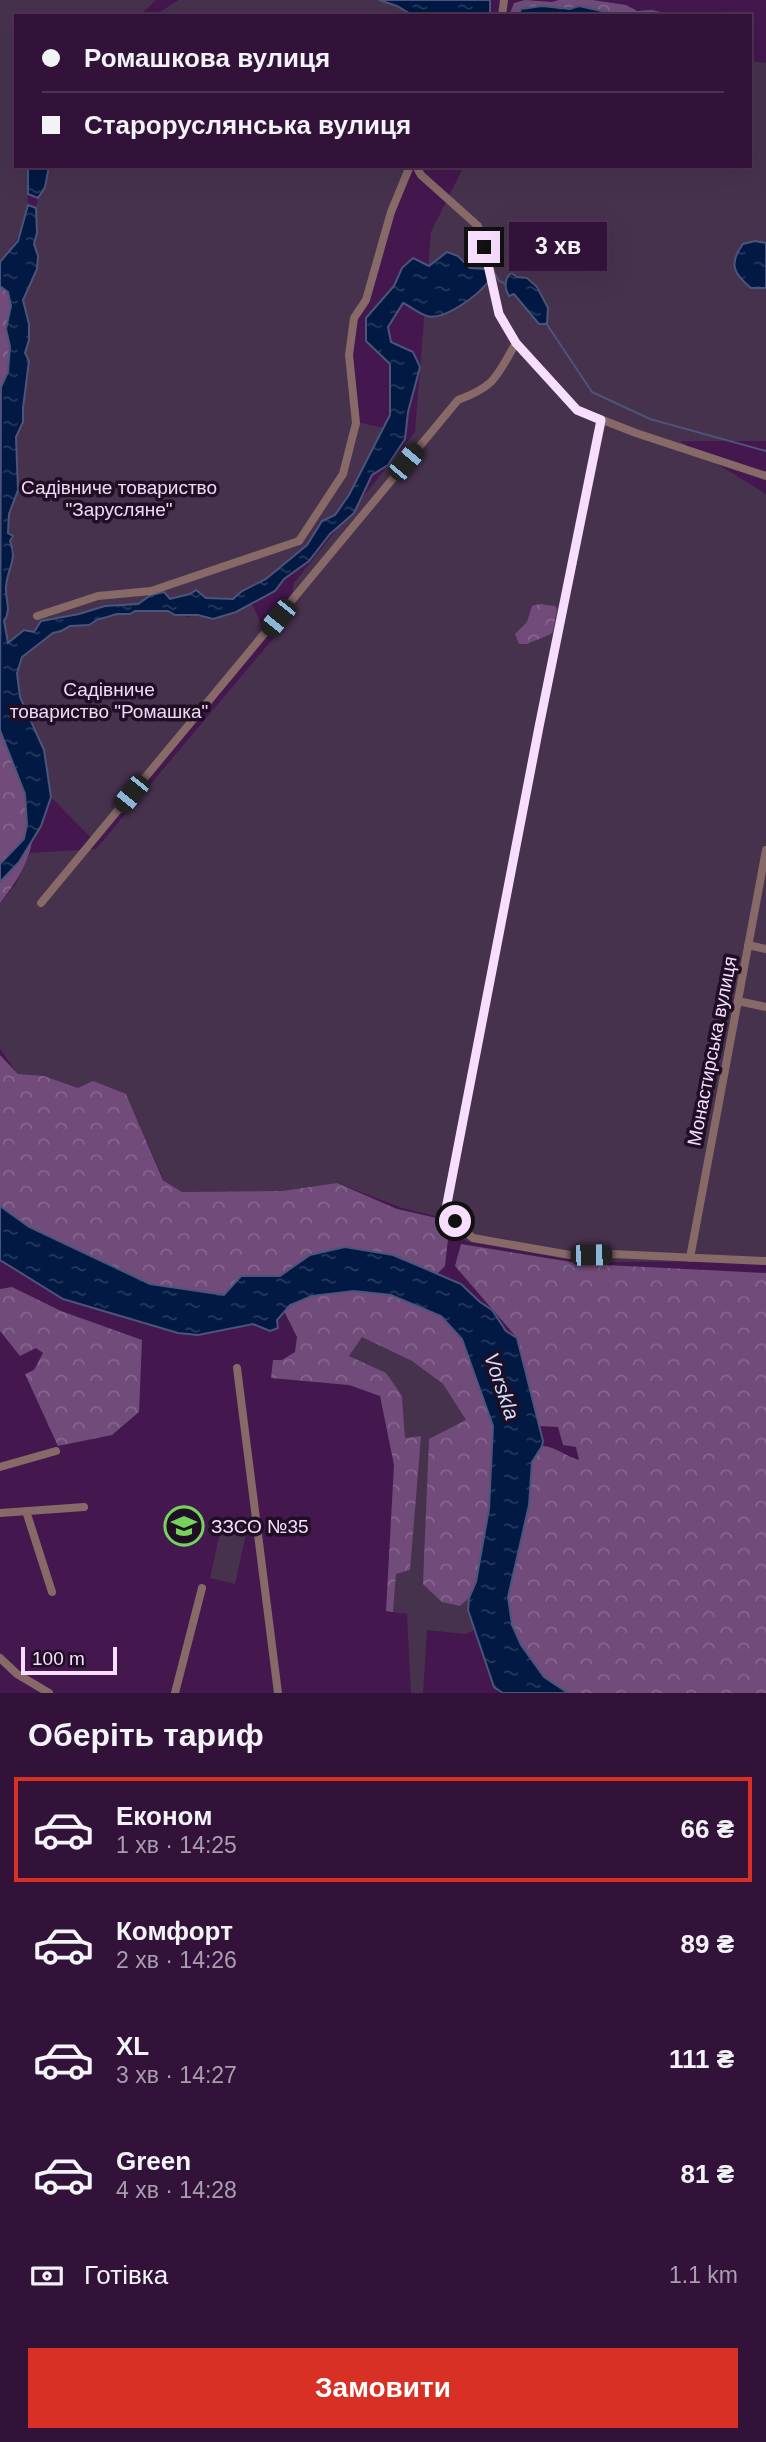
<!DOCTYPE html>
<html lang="uk">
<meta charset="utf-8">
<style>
:root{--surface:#33123a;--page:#3b1b42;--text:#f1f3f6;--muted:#a99eaf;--line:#4e3254;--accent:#d93025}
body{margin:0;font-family:Arial,sans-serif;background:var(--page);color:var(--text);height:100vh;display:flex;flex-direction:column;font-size:26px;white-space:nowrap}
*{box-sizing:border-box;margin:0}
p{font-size:23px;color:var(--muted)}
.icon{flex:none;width:38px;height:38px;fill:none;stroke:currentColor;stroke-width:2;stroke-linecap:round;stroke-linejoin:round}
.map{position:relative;height:1693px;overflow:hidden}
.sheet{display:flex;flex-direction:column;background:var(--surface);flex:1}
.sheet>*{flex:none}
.top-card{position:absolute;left:14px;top:14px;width:738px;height:154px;border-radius:0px;box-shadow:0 7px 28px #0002,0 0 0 2px var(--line);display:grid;align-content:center;height:154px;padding:0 28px;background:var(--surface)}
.scale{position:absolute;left:21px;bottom:18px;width:96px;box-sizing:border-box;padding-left:7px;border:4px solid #f7defe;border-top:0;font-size:19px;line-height:24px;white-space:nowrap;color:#f7defe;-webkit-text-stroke:5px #200e25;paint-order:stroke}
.end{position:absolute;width:32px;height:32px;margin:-16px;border:9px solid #f7defe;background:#111;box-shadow:0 0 0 4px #111}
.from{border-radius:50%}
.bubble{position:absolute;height:49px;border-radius:0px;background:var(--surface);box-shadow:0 7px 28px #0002,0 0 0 2px var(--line);font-size:23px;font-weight:800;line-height:49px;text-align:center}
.car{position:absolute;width:21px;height:42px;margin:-21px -10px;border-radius:9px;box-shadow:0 0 5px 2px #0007;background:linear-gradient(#222 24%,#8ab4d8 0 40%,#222 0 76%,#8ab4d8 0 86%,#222 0)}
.top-card b{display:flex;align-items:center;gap:24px;height:66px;font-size:26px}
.top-card b+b{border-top:2px solid var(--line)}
.top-card i{width:18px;height:18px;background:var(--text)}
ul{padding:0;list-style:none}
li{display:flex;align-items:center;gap:21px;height:105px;margin:0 14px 10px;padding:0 14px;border:4px solid transparent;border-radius:0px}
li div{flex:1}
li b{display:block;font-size:26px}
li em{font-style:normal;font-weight:800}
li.active{border-color:var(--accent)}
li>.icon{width:63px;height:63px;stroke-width:1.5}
h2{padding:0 28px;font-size:32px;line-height:84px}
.pay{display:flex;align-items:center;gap:18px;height:77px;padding:0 28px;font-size:26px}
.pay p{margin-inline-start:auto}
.button{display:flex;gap:14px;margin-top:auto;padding:14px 28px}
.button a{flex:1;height:80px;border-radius:0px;background:var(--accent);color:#fff;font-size:28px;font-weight:800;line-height:80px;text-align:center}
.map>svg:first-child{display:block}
.green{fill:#47324d}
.forest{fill:url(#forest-crowns)}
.water{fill:url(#water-ripples);stroke:#4b547b;stroke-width:2}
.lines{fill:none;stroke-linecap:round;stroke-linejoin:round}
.stream{stroke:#4b547b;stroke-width:2}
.minor{stroke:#876968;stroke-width:8}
.route{stroke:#f7defe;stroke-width:9}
.labels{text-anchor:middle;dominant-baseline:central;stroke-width:7;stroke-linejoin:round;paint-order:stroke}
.park-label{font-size:19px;fill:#f0d9f6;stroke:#200e25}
.street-label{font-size:19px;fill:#f7defe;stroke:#200e25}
.poi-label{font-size:19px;fill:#f7defe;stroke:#200e25;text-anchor:start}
.water-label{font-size:21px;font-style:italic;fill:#cce0fe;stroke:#200e25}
</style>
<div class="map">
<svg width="766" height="1693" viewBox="0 0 766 1693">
<defs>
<pattern id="forest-crowns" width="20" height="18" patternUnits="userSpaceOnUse" patternTransform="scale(1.75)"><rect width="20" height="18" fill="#714c7b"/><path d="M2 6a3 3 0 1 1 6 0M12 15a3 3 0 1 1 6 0" fill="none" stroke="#86658f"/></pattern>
<pattern id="water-ripples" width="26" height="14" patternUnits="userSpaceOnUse" patternTransform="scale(1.75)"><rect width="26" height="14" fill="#011943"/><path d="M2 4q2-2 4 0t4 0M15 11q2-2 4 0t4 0" fill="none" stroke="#273a5f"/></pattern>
</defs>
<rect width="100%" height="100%" fill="#44184e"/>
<path class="green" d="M0 0H156L139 16H16V166H28C28 211 30 227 0 262Z
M179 0H379L397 6 414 16H153Z
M751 61 766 63V441H680L766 494V1261L610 1262 562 1258 469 1242 442 1229 435 1216 402 1208 337 1183 282 1191 182 1192 164 1180 126 1094 78 1088 44 1076 18 1074 0 1049V903L16 884 30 853 96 849 288 621 294 583 415 432 431 232 464 166H751Z
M49 166H410L391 212 366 300 354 318 349 355 356 422 384 428 349 495 334 515 322 521 307 545 284 565 266 579 242 591 233 599 206 598 190 594 170 599 151 595 138 604 105 606 79 614 50 618 34 632 8 644 4 621 8 615 5 588 14 551 8 533 9 514 18 490 16 437 23 422V408L29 361 25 353 29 340V324L23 300 37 269 38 256 34 244 37 233 36 208 38 198 45 187Z
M252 604 265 633 93 840 51 797 44 750 20 697 17 673 22 657 53 633 61 631 70 626 89 625 117 614H129L135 611H168L187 617 198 615 213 619Z
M362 1336 412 1361 443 1384 466 1420 460 1606 469 1598 468 1610 475 1630 465 1634 427 1630 423 1693H411L407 1614 393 1612 396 1574 421 1436 405 1438 402 1396 349 1356Z
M223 1519 248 1525 235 1584 210 1578Z"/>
<path class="forest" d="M525 0 552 2 559 0H592L626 5 637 11 652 10 678 16H624L579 6 570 9 542 6 522 9 518 16H509L514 3Z
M0 286 8 292 11 306 6 329 10 346 8 372 1 387 0 428Z
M540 604 555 606 557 609 553 631 551 634 527 644H519L515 634 527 622 532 606Z
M0 730C11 757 39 813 23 841 18 850 7 857 0 864Z
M32 841C28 865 15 884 0 903V882L19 862Z
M0 1055 18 1074 44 1076 78 1088 93 1081 126 1094 163 1180 182 1192 282 1191 337 1183 397 1209 450 1221 445 1266 437 1274 393 1255H310L280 1276H241L224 1295 150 1284 29 1227 0 1206Z
M461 1244 584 1264 766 1273V1693H568L544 1677 521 1645 512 1625 508 1597 529 1505 532 1462 542 1446C555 1446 567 1457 579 1460L576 1447 563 1445 558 1427 539 1426 517 1338 455 1266Z
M12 1287 61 1311 142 1340 139 1412 112 1435 58 1446 25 1374 34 1370 43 1353 36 1348 20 1356 0 1331V1289Z
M354 1291 391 1295 441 1316 462 1339 493 1426 489 1509 476 1582 469 1598 460 1606 442 1602 423 1584 429 1439 466 1420 443 1384 412 1361 362 1337 349 1356 386 1373 402 1396 405 1438 421 1436 410 1570 396 1574 393 1612 386 1611 394 1465 380 1396 349 1385 271 1378 273 1360H282L295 1352 297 1337 284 1311C302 1293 330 1294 354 1291Z"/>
<path class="water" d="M379 0H490V16H414L397 6Z
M542 6 570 9 579 6 624 16H518L521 9Z
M28 166H49L45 187 38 198 28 194Z
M28 205 36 208 37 233 34 244 38 256 37 269 23 300 29 324V340L25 353 29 361 23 408V422L16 437 18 490 9 514 8 533 13 536 10 541C18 560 7 569 6 587 5 599 12 610 4 621L8 643 24 630 34 632 41 621 79 614 105 606 138 604 151 595 164 592 170 599 190 594 196 590 206 598 233 599 242 591 266 579 307 545 322 521 335 515 349 495 390 415V364L366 341V318L394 286 402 268 413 258 429 266 447 252 458 256 470 268 486 269 489 281C479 294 445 321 427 316 419 314 410 306 403 303L388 327 391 342 413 352 420 367 408 412 405 439 388 465 372 475 354 513 330 534 309 561 284 579 275 591 236 612 213 619 198 615H175L168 611H135L130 614H117L97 620 89 625 70 626 61 631 53 633 22 657 17 673 20 697 44 750 51 797 41 826 19 862 0 882V864L24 839 27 824 25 794 0 730 1 387 8 372 10 346 6 329 11 306 8 292 0 286V262L18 241Z
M755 241 766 243V288H751C734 274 728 264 743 244Z
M511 273 517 277 527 278 537 287 548 308 547 324H539L514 294 509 296C504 288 504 279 511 273Z
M0 1206 29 1227 150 1284 224 1295 241 1276H280L310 1255 345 1247 393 1255 461 1284 480 1302 492 1310 506 1331 517 1338 543 1441 542 1446 532 1462 529 1505 508 1597 512 1625 521 1645 544 1677 568 1693H503L494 1687 468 1610 469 1598 476 1582 489 1509 493 1426 462 1339 441 1316 391 1295 354 1291 312 1296 290 1305 277 1320 278 1328 270 1331 253 1324 198 1335 178 1333 63 1299 0 1260Z"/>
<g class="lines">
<path class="stream" d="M495 274 499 281 506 284
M546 323 592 392 650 419 766 451"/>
<path class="minor" d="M502 16 504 0
M416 166 421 175 478 226 490 268 499 315 516 343 577 410 636 433 766 476
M602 420 539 727 445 1214 473 1238 570 1255 612 1254 766 1261
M37 616 98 596 151 591 299 541 343 474 356 423 349 355 354 318 366 300 391 212 410 166
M41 903 458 400C496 386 496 377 516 343
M748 945 766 949
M738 1001 766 1007
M690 1258 766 850
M237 1368 278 1693
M0 1467 56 1451
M26 1511 52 1592
M0 1513 84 1507
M0 1658 17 1674 49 1693
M175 1693 202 1588"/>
</g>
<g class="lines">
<path class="route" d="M455 1221 445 1214 539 727 601 420 577 410 516 343 499 314 484 247"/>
</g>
<defs>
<g id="school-ring" transform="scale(2.0125)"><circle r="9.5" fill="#200e25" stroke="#75d25b" stroke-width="1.5"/><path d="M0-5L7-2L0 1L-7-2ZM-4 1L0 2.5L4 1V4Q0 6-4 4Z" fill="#75d25b"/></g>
</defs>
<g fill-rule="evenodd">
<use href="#school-ring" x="184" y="1526"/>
</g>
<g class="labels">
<g class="park-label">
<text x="119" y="487">Садівниче товариство<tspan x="119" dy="22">"Зарусляне"</tspan></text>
<text x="109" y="689">Садівниче<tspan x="109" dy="22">товариство "Ромашка"</tspan></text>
</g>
<g class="street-label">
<text transform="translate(712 1051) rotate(-79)">Монастирська вулиця</text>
</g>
<g class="poi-label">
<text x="211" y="1526">ЗЗСО №35</text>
</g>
<g class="water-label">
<text transform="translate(502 1386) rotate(71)">Vorskla</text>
</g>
</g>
</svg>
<div class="scale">100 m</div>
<i class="end from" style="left:455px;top:1221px"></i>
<i class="end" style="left:484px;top:247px"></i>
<div class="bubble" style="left:509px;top:222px;width:98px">3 хв</div>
<i class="car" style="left:406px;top:462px;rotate:40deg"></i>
<i class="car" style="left:278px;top:618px;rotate:219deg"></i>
<i class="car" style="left:131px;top:794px;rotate:219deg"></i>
<i class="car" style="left:591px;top:1255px;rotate:89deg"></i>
<div class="top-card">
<b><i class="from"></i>Ромашкова вулиця</b>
<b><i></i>Староруслянська вулиця</b>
</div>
</div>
<section class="sheet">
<h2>Оберіть тариф</h2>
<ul>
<li class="active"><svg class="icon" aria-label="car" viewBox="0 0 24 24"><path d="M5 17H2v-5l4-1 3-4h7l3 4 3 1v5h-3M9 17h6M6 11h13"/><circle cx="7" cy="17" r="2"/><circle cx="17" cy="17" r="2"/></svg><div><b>Економ</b><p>1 хв · 14:25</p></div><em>66 ₴</em></li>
<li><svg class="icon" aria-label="car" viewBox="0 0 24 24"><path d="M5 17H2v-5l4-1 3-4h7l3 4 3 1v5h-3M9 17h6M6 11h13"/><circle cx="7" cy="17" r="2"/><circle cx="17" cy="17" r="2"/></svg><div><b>Комфорт</b><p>2 хв · 14:26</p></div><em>89 ₴</em></li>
<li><svg class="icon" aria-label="car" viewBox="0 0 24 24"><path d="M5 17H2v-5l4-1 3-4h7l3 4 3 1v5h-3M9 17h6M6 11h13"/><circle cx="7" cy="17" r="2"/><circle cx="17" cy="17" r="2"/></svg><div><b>XL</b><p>3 хв · 14:27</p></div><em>111 ₴</em></li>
<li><svg class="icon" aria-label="car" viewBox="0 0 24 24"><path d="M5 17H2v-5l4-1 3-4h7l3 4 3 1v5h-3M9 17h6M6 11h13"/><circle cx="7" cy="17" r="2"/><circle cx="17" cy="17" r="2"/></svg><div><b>Green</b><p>4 хв · 14:28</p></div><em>81 ₴</em></li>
</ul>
<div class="pay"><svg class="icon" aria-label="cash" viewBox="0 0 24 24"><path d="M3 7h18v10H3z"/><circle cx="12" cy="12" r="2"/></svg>Готівка<p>1.1 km</p></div>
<div class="button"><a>Замовити</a></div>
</section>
